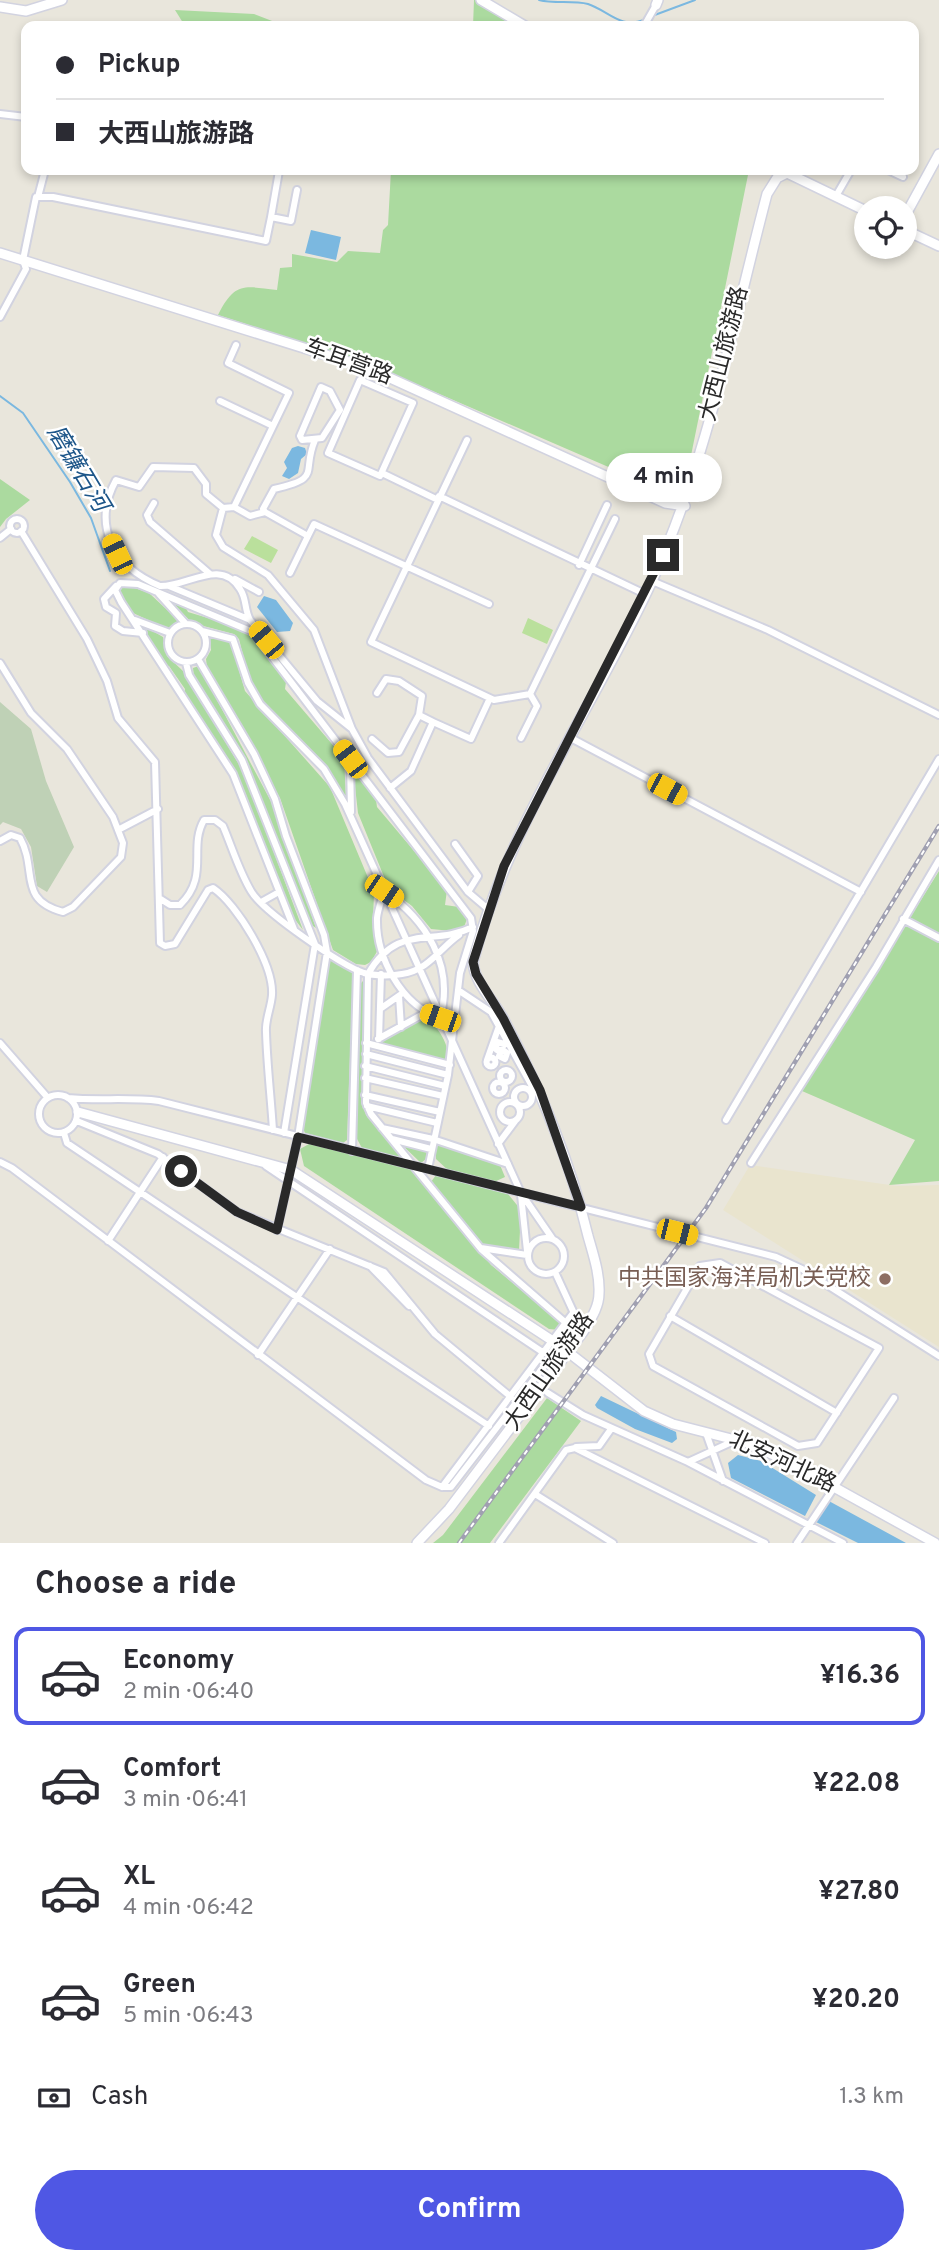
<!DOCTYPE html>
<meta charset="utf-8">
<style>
:root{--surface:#fff;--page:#f7f7f7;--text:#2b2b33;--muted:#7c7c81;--line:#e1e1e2;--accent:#4f57e4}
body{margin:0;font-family:Overpass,"Noto Sans SC",sans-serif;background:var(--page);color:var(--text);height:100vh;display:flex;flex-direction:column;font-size:26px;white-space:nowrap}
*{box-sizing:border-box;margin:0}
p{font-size:23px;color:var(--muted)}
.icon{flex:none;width:38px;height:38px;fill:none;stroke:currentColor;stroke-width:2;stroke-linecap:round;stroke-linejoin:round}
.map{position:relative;height:1543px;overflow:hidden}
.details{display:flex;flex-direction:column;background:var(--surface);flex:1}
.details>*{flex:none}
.hud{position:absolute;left:21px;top:21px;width:898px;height:154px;border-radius:14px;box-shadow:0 4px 10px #0003;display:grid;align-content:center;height:154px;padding:0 35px;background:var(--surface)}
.fabs{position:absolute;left:854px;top:196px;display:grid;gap:14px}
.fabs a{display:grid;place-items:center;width:63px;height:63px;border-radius:50%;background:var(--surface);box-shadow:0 4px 10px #0003;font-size:35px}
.end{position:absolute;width:32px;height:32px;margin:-16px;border:9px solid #292929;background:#fff;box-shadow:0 0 0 4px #fff}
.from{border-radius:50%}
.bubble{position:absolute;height:49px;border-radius:24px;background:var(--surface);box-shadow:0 4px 10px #0003;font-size:23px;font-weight:700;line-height:49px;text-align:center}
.car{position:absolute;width:21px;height:42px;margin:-21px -10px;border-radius:9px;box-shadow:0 0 5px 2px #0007;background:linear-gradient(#f5c518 24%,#345 0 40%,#f5c518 0 76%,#345 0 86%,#f5c518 0)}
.hud b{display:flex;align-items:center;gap:24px;height:66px;font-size:26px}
.hud b+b{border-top:2px solid var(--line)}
.hud i{width:18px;height:18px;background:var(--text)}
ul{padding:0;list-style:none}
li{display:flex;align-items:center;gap:21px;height:98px;margin:0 14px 10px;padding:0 21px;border:4px solid transparent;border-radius:14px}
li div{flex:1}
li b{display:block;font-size:26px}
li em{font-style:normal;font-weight:700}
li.selected{border-color:var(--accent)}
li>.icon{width:63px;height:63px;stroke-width:1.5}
h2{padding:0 35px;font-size:32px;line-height:84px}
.pay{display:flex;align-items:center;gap:18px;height:77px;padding:0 35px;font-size:26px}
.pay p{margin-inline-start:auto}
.action{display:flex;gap:14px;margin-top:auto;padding:14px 35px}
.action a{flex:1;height:80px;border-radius:42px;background:var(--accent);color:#fff;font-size:28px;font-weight:700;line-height:80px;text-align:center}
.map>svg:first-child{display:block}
.education{fill:#e9e4ce}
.green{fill:#abda9f}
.cemetery{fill:#bfd1b6}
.pitch{fill:#bae09c}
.water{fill:#7bb8e0}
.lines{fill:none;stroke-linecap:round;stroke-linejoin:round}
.stream{stroke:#7bb8e0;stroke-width:2}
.street-casing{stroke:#d2d3e0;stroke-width:10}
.secondary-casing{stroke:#d2d3e0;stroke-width:12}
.street{stroke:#fff;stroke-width:6}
.secondary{stroke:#fff;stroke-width:9}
.rail-casing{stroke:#a0a0b1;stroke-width:4.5}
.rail{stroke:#fff;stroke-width:2;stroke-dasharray:5;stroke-linecap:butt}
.route{stroke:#292929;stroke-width:9}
.education-dot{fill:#8d6e63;stroke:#fff;stroke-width:2.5}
.labels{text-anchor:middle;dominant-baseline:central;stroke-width:5;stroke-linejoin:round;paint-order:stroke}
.street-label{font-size:23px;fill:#292929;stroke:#fff}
.education-label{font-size:23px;fill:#785e54;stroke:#fff;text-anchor:end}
.water-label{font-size:24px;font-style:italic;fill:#1d5689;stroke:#fff}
</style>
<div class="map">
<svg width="939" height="1543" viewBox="0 0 939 1543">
<rect width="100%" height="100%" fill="#e9e6dc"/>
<path class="education" d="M750 1165 897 1186 939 1185V1347L723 1210Z"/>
<path class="green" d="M474 0H475L516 26H473Z
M175 10 254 14 285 26H185Z
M391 170H749L684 490 657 488 370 364 218 315C235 282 243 286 277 290L280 268 292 267V254L337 262 348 251 380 253 383 230 388 225Z
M0 479 30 500 6 519 0 527Z
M126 585 149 593 179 621 170 630 133 613 119 593 121 587Z
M174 604 186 608 188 612 244 629 253 638 286 682 285 689 344 758 346 798 319 758 260 698 250 683 239 639 234 634 192 623Z
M144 626 163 637 167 656 183 671 244 773 303 930 290 913 235 771 184 695 185 689 169 666 165 665 142 628Z
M210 636 231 643 245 691 330 787 374 892 373 922 379 948 371 962 365 965 356 964 333 950 280 798 207 667 206 659 211 650Z
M199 666 276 811 316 928 310 924 243 756 194 677 193 668Z
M353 769 376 800 377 807 447 890 445 905 459 907 467 919 464 927 452 931 431 929 412 906 389 889 358 813Z
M939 871V1181L889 1185 915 1140 802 1091Z
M330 957 353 972 347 1140 343 1143 305 1133 303 1128Z
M366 978 363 1105 366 1115 400 1154 399 1158 363 1150 356 1137 357 987Z
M425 1016C438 1028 451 1044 447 1062L377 1043Z
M436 1143 500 1165 505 1177 494 1182 450 1172 436 1159Z
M309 1144 414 1170 491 1265 559 1321V1330L549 1329 304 1166 300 1149Z
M401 1144 427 1150 426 1159 421 1163Z
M436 1175 508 1194 521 1210 519 1250 483 1245 433 1186 431 1182Z
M547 1398 581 1421 490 1543H433L443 1535Z"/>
<path class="cemetery" d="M0 702 31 729 46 781 74 847 47 892 37 886 31 847 21 829 3 822 0 825Z"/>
<path class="pitch" d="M252 536 278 550 271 563 244 549Z
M528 618 553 630 547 644 522 633Z"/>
<path class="water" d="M311 230 341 237 336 260 305 253Z
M298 446 305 448 307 454 301 459 298 473 289 479 282 476 287 468 284 462 292 448Z
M264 596 276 600 293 623 290 631 277 632 257 607Z
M601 1396 676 1432 677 1439 672 1443 635 1429 597 1408 595 1405Z
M738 1455 761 1461 816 1495 805 1516 731 1478 728 1463Z
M827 1500 906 1543H858L816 1522Z"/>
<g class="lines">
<path class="stream" d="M539 0C554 4 573 0 588 4 609 11 620 29 644 20
M652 16 695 0
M0 396 23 413 70 482 91 518 110 571"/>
<g class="street-casing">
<path id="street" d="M644 26 656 5
M0 114 26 117
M888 170 903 177
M836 196 851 170
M38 197 45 170
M271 217 279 171
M0 317 26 269 23 260 36 197H53L266 241 271 217 291 221 297 190
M236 345 228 363 289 393 234 507 223 508 216 535 223 547 268 575 314 630 352 729 368 758 468 892 488 909
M360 380 413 403 380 476 328 453Z
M321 387 330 391 340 410 322 438 302 440 300 436Z
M220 401 273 426
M467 440 371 642 494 700 530 694 615 519
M382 473 438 500
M439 496 645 594
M154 503 147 515 150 522 210 574
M234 507 250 516 265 512 308 536 290 573
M223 508 206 494V484L194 468 153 467 139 487 116 480C91 526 114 567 160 586 187 587 221 557 240 589 247 599 244 609 250 620L317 701 352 729
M265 512 263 509 274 489C323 478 301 473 315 440
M10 526a7 7 0 1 1 14 0a7 7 0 1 1-14 0Z
M21 531 87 639 107 681 118 718 155 762 160 943 165 946 175 944 208 890 213 888C237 904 274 965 272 995 271 1008 265 1020 266 1032 267 1065 271 1098 273 1130
M308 536 314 524 489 604
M0 538 11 529
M579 565 607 505
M235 579 259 592
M652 581 768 630 939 715
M116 586 104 599 106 607 116 613 115 626 123 631 143 633
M169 586 248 619
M159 594 186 624
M135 620 170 633
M168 643a19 19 0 1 1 38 0a19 19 0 1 1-38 0Z
M202 631 233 639 248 683 260 704 324 769 345 804 521 1193 552 1238
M198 659 254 754 275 799 286 836 324 935 327 952 298 1137 277 1230
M0 663 31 713 67 749 113 817 123 843 121 857 73 907 63 912C17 900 38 870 20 838L11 835 0 841
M186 663 189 675 242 760 315 944 284 1133
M377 693 386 679 399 681 422 696 419 715 433 722
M569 737 861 892
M521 738 537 706 530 694
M372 739 388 753 399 752 419 715
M350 760 351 812
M390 788 411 771 433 722 471 739 490 698
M118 830 158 809
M455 844 478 876 468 892
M384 891C426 920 455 965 440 1018 401 1005 376 957 377 918 378 909 382 899 384 891Z
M159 898 170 905H180C210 876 188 848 204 820H215L223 826C232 847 239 871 251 891 263 912 341 965 364 973 375 976 392 976 402 974 429 970 439 949 459 935
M261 902 279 892
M903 919 939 938
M473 927C432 947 398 922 368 974L366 1103 371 1114 482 1250 566 1323
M294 929 233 774 121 602 115 590 120 583 138 584 253 632 471 918 473 931 460 973 448 1075 428 1169
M458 990 491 1012 533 1088 532 1097
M399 996 401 1027
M380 1009 400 995
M378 1039 425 1013
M379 1039 381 974
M0 1043 48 1098
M366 1043 450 1065
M501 1051 499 1056 505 1059 507 1053 504 1051C501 1051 498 1052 496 1049L497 1042 504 1044 501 1051
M366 1054 448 1075
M486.5 1062a4.5 4.5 0 1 1 9 0a4.5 4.5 0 1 1-9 0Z
M487 1060 499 1026
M365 1066 445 1086
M500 1076a6 6 0 1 1 12 0a6 6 0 1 1-12 0Z
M365 1078 443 1096
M493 1088a6 6 0 1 1 12 0a6 6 0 1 1-12 0Z
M514 1097a9 9 0 1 1 18 0a9 9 0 1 1-18 0Z
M39 1114a19 19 0 1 1 38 0a19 19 0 1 1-38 0Z
M365 1095 440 1112
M68 1098C99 1101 128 1097 159 1101L776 1257 802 1269 939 1356
M500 1112a10 10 0 1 1 20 0a10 10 0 1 1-20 0Z
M367 1106 437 1123
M726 1120 939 759
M77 1121 158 1154 237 1212 384 1272 435 1334 511 1397
M382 1128 433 1139 508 1164
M64 1133 67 1143 489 1426
M392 1139 431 1149
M498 1144 516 1120
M352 1151 357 970
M0 1162 12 1168 426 1480 442 1487H451L578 1322 555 1272
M751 1163 876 967 939 860
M266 1166 544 1353
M521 1195 527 1251
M528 1256a18 18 0 1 1 36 0a18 18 0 1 1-36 0Z
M108 1241 163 1157
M481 1248 527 1255
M720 1263 879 1348 817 1443 798 1446 653 1366 649 1354 700 1266Z
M370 1266 409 1306
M670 1316 837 1413
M258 1355 330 1249
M548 1393 583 1415 688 1462 843 1543
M706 1433 723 1481
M576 1447 599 1446 611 1429
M688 1462 736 1440
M442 1487 573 1313
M535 1494 613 1543
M499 1543 566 1450 575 1448 765 1543
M797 1543 894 1398"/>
</g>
<g class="secondary-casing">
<path id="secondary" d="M481 0 525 26
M656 5 658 0
M0 7 26 11 62 0
M783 171 866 211
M905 216 939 154
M905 230 939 246
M0 253 368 368 665 503 685 506
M78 1112 291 1170 559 1345 644 1411 673 1424 747 1443 785 1460 935 1543
M417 1543 449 1509 583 1332C590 1320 599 1308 599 1293 600 1274 593 1254 588 1236 570 1161 541 1090 505 1022 496 1003 474 983 473 962 508 823 594 708 653 579 708 458 733 323 767 194L777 178 787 173"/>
</g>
<use href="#street" class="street"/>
<use href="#secondary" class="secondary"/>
<g class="rail-casing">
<path id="rail" d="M459 1543 706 1208 939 826"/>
</g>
<use href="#rail" class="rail"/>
</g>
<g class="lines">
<path class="route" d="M181 1171 237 1212 277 1230 298 1137 581 1207 540 1090 503 1018 476 974 473 962 504 866 663 555"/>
</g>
<circle class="education-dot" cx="885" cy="1279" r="7"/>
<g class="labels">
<g class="street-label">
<text transform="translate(725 354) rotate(-76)">大西山旅游路</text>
<text transform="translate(348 363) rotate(20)">车耳营路</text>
<text transform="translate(550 1372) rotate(-55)">大西山旅游路</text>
<text transform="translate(782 1463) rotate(25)">北安河北路</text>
</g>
<g class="education-label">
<text x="871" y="1279">中共国家海洋局机关党校</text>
</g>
<g class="water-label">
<text transform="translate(77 469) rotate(59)">磨镰石河</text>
</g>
</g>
</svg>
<div class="fabs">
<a><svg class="icon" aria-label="locate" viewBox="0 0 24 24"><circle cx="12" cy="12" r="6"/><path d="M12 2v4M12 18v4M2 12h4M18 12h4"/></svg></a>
</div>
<i class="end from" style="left:181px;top:1171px"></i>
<i class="end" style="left:663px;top:555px"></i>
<div class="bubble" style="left:606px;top:453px;width:116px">4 min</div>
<i class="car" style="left:117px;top:554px;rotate:335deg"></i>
<i class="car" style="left:266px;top:640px;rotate:320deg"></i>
<i class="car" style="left:350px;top:759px;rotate:323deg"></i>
<i class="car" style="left:667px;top:789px;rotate:118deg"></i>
<i class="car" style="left:384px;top:891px;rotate:124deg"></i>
<i class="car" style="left:440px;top:1018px;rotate:289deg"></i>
<i class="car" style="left:677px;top:1232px;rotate:104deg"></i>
<div class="hud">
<b><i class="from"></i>Pickup</b>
<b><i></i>大西山旅游路</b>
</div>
</div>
<section class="details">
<h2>Choose a ride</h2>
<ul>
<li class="selected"><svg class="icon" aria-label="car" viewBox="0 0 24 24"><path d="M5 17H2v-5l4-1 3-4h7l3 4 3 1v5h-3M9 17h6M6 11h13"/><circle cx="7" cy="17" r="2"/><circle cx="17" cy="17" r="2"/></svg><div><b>Economy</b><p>2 min · 06:40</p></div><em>¥16.36</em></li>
<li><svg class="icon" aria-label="car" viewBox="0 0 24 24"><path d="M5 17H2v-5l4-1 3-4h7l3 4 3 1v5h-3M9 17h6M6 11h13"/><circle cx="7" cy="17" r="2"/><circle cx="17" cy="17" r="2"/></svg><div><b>Comfort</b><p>3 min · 06:41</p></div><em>¥22.08</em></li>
<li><svg class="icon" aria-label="car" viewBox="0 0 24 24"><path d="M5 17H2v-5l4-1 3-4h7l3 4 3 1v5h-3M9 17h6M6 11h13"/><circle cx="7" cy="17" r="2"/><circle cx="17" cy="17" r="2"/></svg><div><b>XL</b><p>4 min · 06:42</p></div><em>¥27.80</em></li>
<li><svg class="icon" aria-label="car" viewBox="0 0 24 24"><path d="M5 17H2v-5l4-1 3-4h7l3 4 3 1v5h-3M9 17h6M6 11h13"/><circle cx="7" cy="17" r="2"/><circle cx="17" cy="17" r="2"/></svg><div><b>Green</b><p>5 min · 06:43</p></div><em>¥20.20</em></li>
</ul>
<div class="pay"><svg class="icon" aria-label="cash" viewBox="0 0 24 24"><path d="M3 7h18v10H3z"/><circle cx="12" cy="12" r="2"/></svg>Cash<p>1.3 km</p></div>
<div class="action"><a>Confirm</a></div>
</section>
